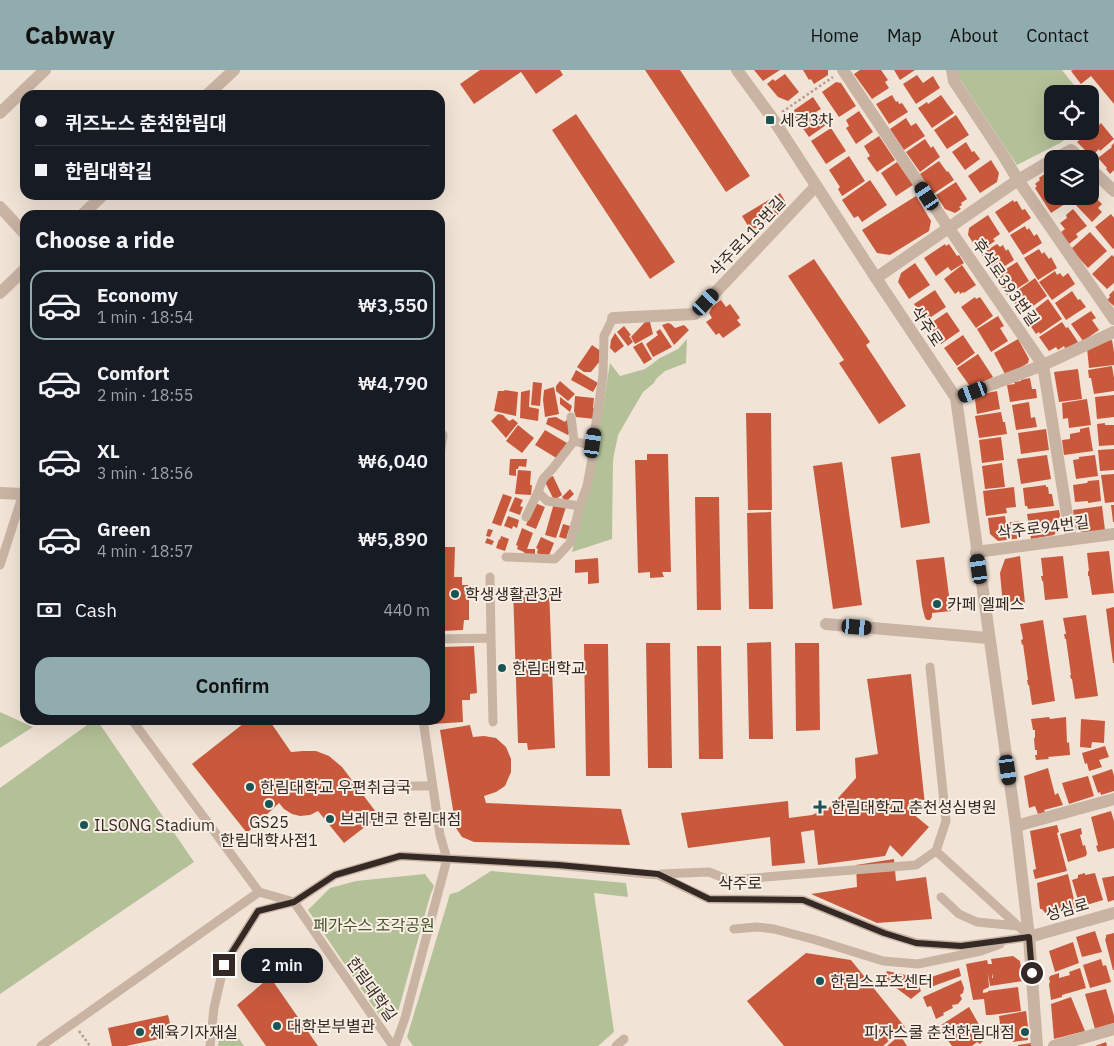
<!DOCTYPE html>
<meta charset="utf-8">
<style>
:root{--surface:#171b24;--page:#242831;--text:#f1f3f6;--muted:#9ea1a6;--line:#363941;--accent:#90acae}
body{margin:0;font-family:"IBM Plex Sans","Noto Sans KR",sans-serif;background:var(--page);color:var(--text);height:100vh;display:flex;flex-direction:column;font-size:19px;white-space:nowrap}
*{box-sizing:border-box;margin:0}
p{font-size:16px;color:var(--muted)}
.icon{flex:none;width:28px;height:28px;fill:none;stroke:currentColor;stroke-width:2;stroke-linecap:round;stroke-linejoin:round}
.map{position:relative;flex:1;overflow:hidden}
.panel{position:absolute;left:20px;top:140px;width:425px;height:515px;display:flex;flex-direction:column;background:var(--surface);border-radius:15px;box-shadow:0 5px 20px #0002}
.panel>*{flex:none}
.guide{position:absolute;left:20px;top:20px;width:425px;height:110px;border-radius:15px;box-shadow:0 5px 20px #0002;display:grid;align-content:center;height:110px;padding:0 15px;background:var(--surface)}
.controls{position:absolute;left:1044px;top:15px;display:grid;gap:10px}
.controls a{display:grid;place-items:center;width:55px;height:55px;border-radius:10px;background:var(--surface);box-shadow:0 5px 20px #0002;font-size:25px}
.end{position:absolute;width:22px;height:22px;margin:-11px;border:6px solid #342925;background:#fff;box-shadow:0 0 0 2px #fff}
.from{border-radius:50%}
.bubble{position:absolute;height:35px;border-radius:15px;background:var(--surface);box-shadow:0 5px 20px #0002;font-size:16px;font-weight:600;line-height:35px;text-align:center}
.car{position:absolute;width:15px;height:30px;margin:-15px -8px;border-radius:6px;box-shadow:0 0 4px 1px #0007;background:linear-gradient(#222 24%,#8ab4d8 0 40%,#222 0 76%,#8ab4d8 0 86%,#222 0)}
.guide b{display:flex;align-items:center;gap:18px;height:48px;font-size:19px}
.guide b+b{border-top:1px solid var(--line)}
.guide i{width:12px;height:12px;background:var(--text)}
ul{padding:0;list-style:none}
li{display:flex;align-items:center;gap:15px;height:70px;margin:0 10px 8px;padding:0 5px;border:2px solid transparent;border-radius:15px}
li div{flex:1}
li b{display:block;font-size:19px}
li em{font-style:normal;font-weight:600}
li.current{border-color:var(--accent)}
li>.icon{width:45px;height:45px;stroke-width:1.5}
h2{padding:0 15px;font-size:22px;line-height:60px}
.pay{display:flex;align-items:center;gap:12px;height:55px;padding:0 15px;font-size:19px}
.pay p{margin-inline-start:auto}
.cta{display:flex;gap:10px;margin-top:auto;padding:10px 15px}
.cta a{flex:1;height:58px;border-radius:15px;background:var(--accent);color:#111;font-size:20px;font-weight:600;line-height:58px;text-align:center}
header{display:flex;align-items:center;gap:30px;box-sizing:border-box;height:70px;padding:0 25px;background:var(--accent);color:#111}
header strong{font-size:24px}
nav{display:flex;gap:28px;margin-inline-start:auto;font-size:18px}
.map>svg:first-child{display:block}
.green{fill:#b4c097}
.building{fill:#c9593d}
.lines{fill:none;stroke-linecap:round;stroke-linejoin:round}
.path{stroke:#b59d8d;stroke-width:2.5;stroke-dasharray:2.5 2.5;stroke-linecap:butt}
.service{stroke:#c9b3a3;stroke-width:9}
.minor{stroke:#c9b3a3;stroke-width:12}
.tertiary{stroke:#c9b3a3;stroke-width:12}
.route{stroke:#342925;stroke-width:6}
.poi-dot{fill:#1a5556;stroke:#f9eee3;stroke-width:2}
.labels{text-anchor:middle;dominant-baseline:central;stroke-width:4;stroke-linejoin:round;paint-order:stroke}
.poi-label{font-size:16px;fill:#342925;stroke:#f9eee3;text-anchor:start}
.street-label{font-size:16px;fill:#342925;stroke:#f9eee3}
.park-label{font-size:16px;fill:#455328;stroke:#f9eee3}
</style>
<header>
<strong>Cabway</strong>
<nav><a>Home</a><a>Map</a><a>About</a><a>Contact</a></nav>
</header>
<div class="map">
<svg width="1114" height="976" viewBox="0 0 1114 976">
<rect width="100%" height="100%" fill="#f1e4d7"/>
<path class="green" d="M957 0H1062L1081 24H1052V61H1075L1062 72 1017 95 958 6Z
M687 269 686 293 665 301 656 309 654 313 643 322 618 365 613 390 612 469 572 482 581 448 593 395 610 293 620 306 645 299 660 288 678 279Z
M0 642 33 657 0 678Z
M94 650H97L194 792 0 924V718Z
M491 801 626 813 628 827 594 823 614 962 598 976H413L407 967 450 824 458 822Z
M425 804 434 816 430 826 398 942 383 951 308 840 330 818 356 811Z
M232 958 244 976H218L219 969Z"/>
<path class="building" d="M480 0H560L563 5 536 24 521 2 474 34 460 14Z
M645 0H680L750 106 726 122Z
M754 0H780L763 11Z
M803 0H828V5L814 14 811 9 809 10Z
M860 0H881L888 10 885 12 889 18 872 29 854 4Z
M894 0H915L900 10Z
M1073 0H1114V34L1091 6 1081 14 1071 1Z
M785 4 799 22 788 31 778 27 767 14 773 9 775 11Z
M917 5 923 13 933 6 940 18 916 34 903 14Z
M836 12 841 13 856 36 839 47 822 22Z
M892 25 896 32 898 31 899 34 902 33 908 42 889 54 876 34Z
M941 25 954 43 932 58 918 38 927 32 928 34Z
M813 27 821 39 816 42 826 55 809 67 794 46V40Z
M859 41 873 62 856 74 846 58 849 56 846 50Z
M576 44 675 192 650 209 552 60Z
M956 45 969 65 947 79 934 60Z
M906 48 911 56 916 53 925 66 904 80 890 59Z
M1095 50 1099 55 1101 53 1114 69 1100 81 1099 79 1092 86 1087 80 1086 81 1077 72 1083 67 1080 63 1083 61H1090V55Z
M831 58 846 81 826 94 811 71Z
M879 66 895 90 877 102 867 88 870 86 864 76Z
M925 69 931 78 933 76 940 87 920 102 906 82Z
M966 72 972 82 974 81 980 89 965 100 952 82Z
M1114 73V100L1110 104 1106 99 1107 98 1098 88 1112 77 1111 76Z
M849 86 865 111 842 126 838 119 840 117 829 100Z
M991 90 999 103 997 112 980 123 968 106Z
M939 91 947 102 948 101 954 110 933 124 920 104Z
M897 92 913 115 896 126 881 103Z
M1047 102 1052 109V126H1064L1068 132 1051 143 1035 118 1037 116 1035 114 1040 110 1039 108Z
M870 110 887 135 862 152 858 146 854 148 842 130Z
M956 112 967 129 961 133 962 135 959 137 961 139 955 143 945 139 936 125Z
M1090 118 1097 126 1095 127 1102 134 1098 138 1102 142 1092 152 1074 133 1081 126H1090Z
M780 123 785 131 782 142 751 161 742 146Z
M916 126 931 151 929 161 890 185 877 183 862 160Z
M1013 130 1014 132 1017 131 1022 140 1025 139 1031 148 1009 163 995 142Z
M1073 139 1087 156 1076 164 1078 167 1069 174 1060 163 1065 159 1060 153 1067 148 1066 145Z
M1111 144 1114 148V178L1113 179 1095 157Z
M988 145 1000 164 993 169 995 171 979 182 968 165 969 158Z
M1025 156 1027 160 1029 158 1034 166 1037 164 1042 173 1023 185 1010 165Z
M1090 162 1107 181 1088 198 1071 179Z
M945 174 946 176 949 174 957 186 959 185 964 193 951 201 948 197 936 206 924 188Z
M997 174 1000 177 1003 175 1006 181 1008 179 1014 190 993 204 981 184Z
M1039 179 1042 184 1044 182 1049 189 1051 187 1057 198 1038 210 1024 188Z
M1112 185 1114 187V213L1107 219 1092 204Z
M814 189 870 272 866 275 906 336 879 354 839 293 844 290 788 206Z
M1017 192 1029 211 1007 225 995 206Z
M915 193 930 215 909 229 898 212 901 203Z
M962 195 976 215 964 223 963 222 960 224 959 221 955 224 944 209Z
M1055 201 1057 205 1060 203 1063 207 1068 203 1075 214 1052 230 1039 212Z
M1035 208 1047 226 1022 244 1014 232 1017 230 1015 226 1018 224 1017 221Z
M935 220 946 237 925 251 914 234Z
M1114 220V236L1107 230 1110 227 1109 225Z
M1072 221 1078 230 1080 229 1086 237 1066 250 1055 233Z
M975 227 976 229 980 227 993 246 976 258 961 237Z
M1048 229 1062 249 1040 264 1039 262 1036 264 1028 252 1032 250 1030 246 1032 245 1030 243Z
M721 230 726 237 730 234 740 248 737 250 741 255 723 268 719 263 716 265 706 252 712 248 709 243 712 237Z
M1091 241 1096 248 1092 250 1099 260 1083 271 1071 254Z
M947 242 960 261 941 274 928 255Z
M998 246 1004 256 1000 258 1008 271 991 282 977 259Z
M645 252H650L653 264 635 274 631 267Z
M1062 252 1066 258 1068 257 1078 272 1066 280 1064 276 1058 280 1056 277 1049 281 1039 267Z
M668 253 671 254 675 258 684 255 689 260 674 275 662 255Z
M624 256 631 265 629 266 633 272 628 276 617 262Z
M660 259 672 277 653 287 646 274 658 265 656 262Z
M615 263 624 276 615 283 610 278 611 270Z
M963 265 975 283 957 296 944 278Z
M1018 269 1029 289 1028 293 1006 306 994 283Z
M1112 270 1114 282V295L1089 298 1087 278 1099 272Z
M642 272 652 289 644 294 633 277Z
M592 275 602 282 600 291 591 302H584L577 297Z
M978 284 993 307 975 317 969 315 957 298Z
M1112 296 1114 308V321L1094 324 1091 308H1089L1088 300Z
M1078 299 1082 329 1059 332 1054 302Z
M576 300 598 313 593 322 571 310Z
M1030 308 1032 319H1036L1037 328 1010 332 1007 315 1015 314 1014 312 1021 311V310Z
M560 311 575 324 568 331 556 321V316Z
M533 312 542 313 540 336 531 335Z
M554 317 559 344 545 347 543 330 544 320Z
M505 320 518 322 516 346 494 341 498 321H504Z
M530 320 529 337 539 339 538 351 520 348 521 322Z
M997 321 1000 339 977 344 975 330 977 325Z
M1114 325V347L1097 349 1095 327Z
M575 326 594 328 593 338 596 339 595 349 576 347 574 341Z
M560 327 572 336 570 342 560 334Z
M1087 329 1091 355 1069 358 1068 348 1063 349 1062 333Z
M1029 332 1031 348 1035 347 1037 357 1016 360 1012 335Z
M1001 342 1003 352H1005L1007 364 979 368 975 346Z
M746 343H771L772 440H748Z
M498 344 503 345 509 351 513 349 518 353 506 368 491 351Z
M556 347 565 352 568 348 571 350 568 356 570 357 571 361 568 365 546 354 548 348Z
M1105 353V355H1114V375L1099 376 1097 354Z
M518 355 534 368 522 383 506 371Z
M1089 357 1093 381 1064 385 1062 370 1070 369V364L1080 362V359Z
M1046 359 1049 380 1021 384 1018 363Z
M545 360 567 373 558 389 535 375Z
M1001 367 1004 390 982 393 979 370Z
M1114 379V400L1100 401 1098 380Z
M920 383 930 453 901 458 891 387Z
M647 384H668L671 502H662L664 507 650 508V502L638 503 635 390H647Z
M1047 385 1051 409 1021 414 1017 389Z
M1095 385 1098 406 1076 409 1073 390 1079 389V387Z
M510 389H527L526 397 519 396 518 399H516V406L509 405Z
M842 392 862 535 833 539 813 396Z
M1002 393 1005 417 985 419 982 396Z
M518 400 531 401 530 415H532L531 425 515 424Z
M1114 404V432L1105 433 1101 405Z
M553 406 562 425 554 430 544 410Z
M1099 410 1101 431 1088 433V431L1075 432 1073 415 1087 413 1088 411Z
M1046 415V417H1048L1049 424H1052L1054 436 1028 439 1027 436H1025L1023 418Z
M1014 417 1016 437 1006 438 1007 443 986 446 983 421Z
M570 419 574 424 566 432 562 427Z
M503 424 512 427 501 456 492 453Z
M515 427 523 430 520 436 523 437 520 445 509 441Z
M695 427H719L721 540H697Z
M535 433 545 437 536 459 526 455Z
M554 433 566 437 556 468 545 465Z
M1111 435H1114V452H1113Z
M1102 436 1105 460 1083 463 1076 459 1073 440Z
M1059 440 1062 455 1054 465 1031 469 1027 444Z
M771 442 773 539H749L747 443Z
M508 446 519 450 517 458 513 456 512 459 504 456Z
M1005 446 1006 453 1019 451 1021 468 998 471 990 464 988 448Z
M563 454 570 456 566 469 559 467Z
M522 458 533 463 527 479H535V484H525L524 482 517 479 518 476 516 475Z
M488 459 493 460 490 467 486 466Z
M501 466 509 469 505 481 496 478 499 469 500 470Z
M541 467 554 473 548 488 537 483 538 479 536 478Z
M487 468 494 471 492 475 485 473Z
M440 477H455L454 507H462V515H469V550H464L463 560 441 561 442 532H440Z
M1109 481 1114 523 1092 525 1089 506H1088V501H1089L1087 483Z
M1020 486 1025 533 1003 536 1000 503 1005 489Z
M1063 486 1068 528 1045 530 1043 511H1042L1041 506H1043L1041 488Z
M944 487 951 541 932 543V547L930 550H927L925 548 922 536 916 490Z
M598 488 599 513 588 514V502L575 503V490Z
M513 518H549L555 678 528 680 527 673H518Z
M1114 537V593H1113L1106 539Z
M1086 545 1098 626 1075 629 1072 609H1071L1070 605H1071L1066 569H1065L1064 564H1066L1063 548Z
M1043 550 1055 631 1032 635 1029 615H1028L1027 610H1028L1023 574 1022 575 1021 570 1023 569 1020 554Z
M771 572 773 669H749L747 573Z
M646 573H670L672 698H648Z
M795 573H819L820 660 796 661Z
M584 574H608L610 706H586Z
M474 576 477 623 470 624V630H462L463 652 433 654 432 650H440V608H444L443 577Z
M697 576H721L723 689H699Z
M911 604 925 735 907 739 929 757 902 787 890 775 885 786 818 795 814 760 801 762 805 793 772 796 770 767 688 778 681 743 788 731 789 748 812 745 830 737 856 708 855 688 878 684 867 609Z
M1049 647 1050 649 1066 647 1067 673 1069 672 1070 685 1048 687 1049 689 1036 690 1035 685H1037V680H1035L1034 668H1035V660H1033L1031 649Z
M1081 649 1105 651 1104 673 1092 672 1091 678 1080 677Z
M248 650H269L291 682 303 681H316L329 686 342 697 379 746 344 773 318 741 310 745 300 746 292 744 284 739 279 733 247 763 192 694Z
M470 655 473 667 484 666 496 668 506 677 511 689V702L505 716 496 722 484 726 486 733 621 739 630 775 474 772 462 767 456 758 440 660Z
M1105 676 1109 687 1099 690 1102 697 1089 701 1087 693 1085 694 1082 683Z
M1048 698 1055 725 1058 723 1063 735 1044 740 1045 742 1038 744 1035 736 1029 738 1024 706Z
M1112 699 1114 706V721L1101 725 1100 722 1098 723 1092 706Z
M1088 706 1094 726 1069 734 1062 713Z
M1111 741 1114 751V778L1098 782 1096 776 1098 775 1091 747Z
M1057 755 1059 762 1057 763 1058 767 1067 801 1035 809 1033 800 1036 799 1030 761Z
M1081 758 1082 764 1080 765 1083 776 1085 775 1087 784 1086 785V786L1068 792 1060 764Z
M894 789 896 811 926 807 932 849 877 853 811 824 857 817 856 795Z
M1085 803V805L1095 803 1103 830 1080 837 1072 810 1078 808V805Z
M1068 804 1076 838 1051 845 1046 844 1042 839H1040L1037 813Z
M1114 806V830L1108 832 1102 808Z
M1095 861 1102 882 1082 887 1076 867Z
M1114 863V900H1113L1105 869 1106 868V865Z
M1073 872 1079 893 1055 902 1049 881Z
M806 883 851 890 905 957 883 976H784L747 931Z
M1013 886 1020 891 1023 911 990 916 988 903H992V908H993L991 898 992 903H986H988L989 917 983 920V923L988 922V921L1018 917 1021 941 991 945H986L984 929 973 930 966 894 987 890 988 894H992L991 889Z
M1101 889 1103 896 1106 895 1111 912 1090 918 1083 895Z
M959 898 961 906 928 918 925 907 931 905V907Z
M1080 898 1086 918 1062 925V927L1051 930 1049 914 1050 912 1049 908 1050 906 1059 903V908L1070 905 1069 902Z
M887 901 915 907 921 921 911 929 884 909Z
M270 907 318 976H266L237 935Z
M961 910 964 918 963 923 960 925 962 929 958 934 952 935 953 938 943 943 944 945 936 949 931 936 927 937 923 927Z
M1106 919 1114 946V953L1095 959 1085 924Z
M1071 927 1085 961 1054 969 1051 934Z
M969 937 985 965 982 968 984 970 980 974 977 972 972 976H952L938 957Z
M1026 941 1029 964H1027L1028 970 1013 972V966L1009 967 1008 959 997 961 996 953H1000L999 946Z
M168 945 173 966 126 976H112L108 958Z
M900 965 907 976H887Z
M1106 972 1107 976H1095Z
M1031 973 1032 976H1018V975Z"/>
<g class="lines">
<path class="path" d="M782 42 833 7
M79 961 90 976"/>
<path class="service" d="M440 361 443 365 440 384
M574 371 593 376
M538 422 547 431 580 436
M526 447 538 422 543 409 553 398 574 371 571 347
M506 487 555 489 570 473 581 432 587 416 593 383V373L603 305 604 266 613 248
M0 495 23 424H25
M490 507 491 568
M440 569 491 568 493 652
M930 597 946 751 936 781 1029 866
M132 650 259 822 294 832
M392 716H432
M661 804 709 802 729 810 916 795 936 781
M941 827 959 844 977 852 1018 856
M294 832 393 976
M734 859 757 857 774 859 816 870 883 891 918 894 981 881 1000 874
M41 976 259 822
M210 976 214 938 224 895 258 841 294 832 335 805 401 786 557 795 658 805 709 829 803 830 884 863 917 873 961 876 1029 867
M395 976 405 948 447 789 440 765 423 650
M616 976 624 969"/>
<path class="minor" d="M843 0 948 157 1043 295 1071 470
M952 0 954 11 1003 85 1018 110 1114 249
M207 25 234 0
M1055 89 1071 80 1081 89
M1090 98 1114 121
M0 137 25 164
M82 145 103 125
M876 208 1018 110 1052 90
M0 223 25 199
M613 248 695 244 816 116
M956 328 1043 295 1114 262
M0 423 23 424
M976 482 1114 464
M826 554 988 568
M1016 756 1114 729
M1029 867 1114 843
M1054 976 1114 959"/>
<path class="tertiary" d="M737 0 773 49 876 208 956 328 1016 756 1029 867 1037 976
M0 43 45 0"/>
</g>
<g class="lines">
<path class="route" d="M224 895 258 841 294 832 335 805 400 786 558 795 658 804 709 829 803 830 884 863 916 873 961 876 1029 867 1032 903"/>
</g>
<g class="poi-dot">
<rect x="765" y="45" width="10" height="10" rx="2.5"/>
<circle cx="455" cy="524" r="5"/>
<circle cx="937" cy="534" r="5"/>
<circle cx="502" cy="598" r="5"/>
<circle cx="250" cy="717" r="5"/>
<circle cx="269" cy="734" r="5"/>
<path d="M817.5 729.5h5v5h5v5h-5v5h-5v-5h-5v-5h5z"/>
<circle cx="330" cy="749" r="5"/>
<circle cx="84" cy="755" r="5"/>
<circle cx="820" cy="911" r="5"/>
<circle cx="277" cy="956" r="5"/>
<circle cx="140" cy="962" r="5"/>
<circle cx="1025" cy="962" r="5"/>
</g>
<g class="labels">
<g class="poi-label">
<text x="780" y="50">세경3차</text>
<text x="465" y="524">학생생활관3관</text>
<text x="947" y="534">카페 엘페스</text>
<text x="512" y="598">한림대학교</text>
<text x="260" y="717">한림대학교 우편취급국</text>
<text x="831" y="737">한림대학교 춘천성심병원</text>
<text x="340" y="749">브레댄코 한림대점</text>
<text x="269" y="752" text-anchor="middle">GS25<tspan x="269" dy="18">한림대학사점1</tspan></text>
<text x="94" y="755">ILSONG Stadium</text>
<text x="830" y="911">한림스포츠센터</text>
<text x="287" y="956">대학본부별관</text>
<text x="150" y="962">체육기자재실</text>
<text x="1015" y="962" text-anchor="end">피자스쿨 춘천한림대점</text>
</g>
<g class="street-label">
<text transform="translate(747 166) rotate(-47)">삭주로113번길</text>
<text transform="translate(1006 212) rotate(55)">후석로393번길</text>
<text transform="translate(927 256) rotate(56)">삭주로</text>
<text transform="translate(1043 457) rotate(-7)">삭주로94번길</text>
<text x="740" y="813">삭주로</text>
<text transform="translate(1067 839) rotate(-16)">성심로</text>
<text transform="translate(372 919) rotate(55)">한림대학길</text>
</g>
<g class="park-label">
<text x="374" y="855">페가수스 조각공원</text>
</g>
</g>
</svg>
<div class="controls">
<a><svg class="icon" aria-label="locate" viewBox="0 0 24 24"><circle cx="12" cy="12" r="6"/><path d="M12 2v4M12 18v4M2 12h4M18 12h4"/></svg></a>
<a><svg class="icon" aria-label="layers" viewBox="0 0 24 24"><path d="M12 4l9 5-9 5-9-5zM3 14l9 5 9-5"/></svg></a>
</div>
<i class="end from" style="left:1032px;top:903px"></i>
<i class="end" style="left:224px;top:895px"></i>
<div class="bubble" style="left:241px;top:878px;width:82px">2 min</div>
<i class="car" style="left:927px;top:126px;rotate:327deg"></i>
<i class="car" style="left:706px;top:232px;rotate:43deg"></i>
<i class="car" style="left:973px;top:322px;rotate:249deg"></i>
<i class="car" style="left:593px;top:373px;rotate:8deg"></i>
<i class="car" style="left:979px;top:499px;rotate:352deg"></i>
<i class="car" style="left:857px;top:557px;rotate:95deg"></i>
<i class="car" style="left:1008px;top:700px;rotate:172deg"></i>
<div class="guide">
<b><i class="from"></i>퀴즈노스 춘천한림대</b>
<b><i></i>한림대학길</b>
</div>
<section class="panel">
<h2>Choose a ride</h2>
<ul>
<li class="current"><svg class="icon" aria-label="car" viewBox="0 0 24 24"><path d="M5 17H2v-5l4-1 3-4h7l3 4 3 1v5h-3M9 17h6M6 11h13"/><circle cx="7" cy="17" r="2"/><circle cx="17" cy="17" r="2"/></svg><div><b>Economy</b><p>1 min · 18:54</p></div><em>₩3,550</em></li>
<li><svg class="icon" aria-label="car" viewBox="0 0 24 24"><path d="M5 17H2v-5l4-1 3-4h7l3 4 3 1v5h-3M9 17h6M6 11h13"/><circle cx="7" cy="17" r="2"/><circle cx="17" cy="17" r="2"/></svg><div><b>Comfort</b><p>2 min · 18:55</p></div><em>₩4,790</em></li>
<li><svg class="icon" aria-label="car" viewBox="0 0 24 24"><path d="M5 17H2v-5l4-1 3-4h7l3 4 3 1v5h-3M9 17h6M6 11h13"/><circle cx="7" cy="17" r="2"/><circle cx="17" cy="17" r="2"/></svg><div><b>XL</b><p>3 min · 18:56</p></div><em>₩6,040</em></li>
<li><svg class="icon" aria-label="car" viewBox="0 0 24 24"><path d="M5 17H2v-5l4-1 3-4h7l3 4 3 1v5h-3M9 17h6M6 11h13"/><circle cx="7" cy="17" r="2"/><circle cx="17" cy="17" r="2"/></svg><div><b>Green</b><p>4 min · 18:57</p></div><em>₩5,890</em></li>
</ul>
<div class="pay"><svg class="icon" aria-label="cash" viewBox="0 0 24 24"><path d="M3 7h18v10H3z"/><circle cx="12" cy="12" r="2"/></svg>Cash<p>440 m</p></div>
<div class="cta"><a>Confirm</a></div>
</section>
</div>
